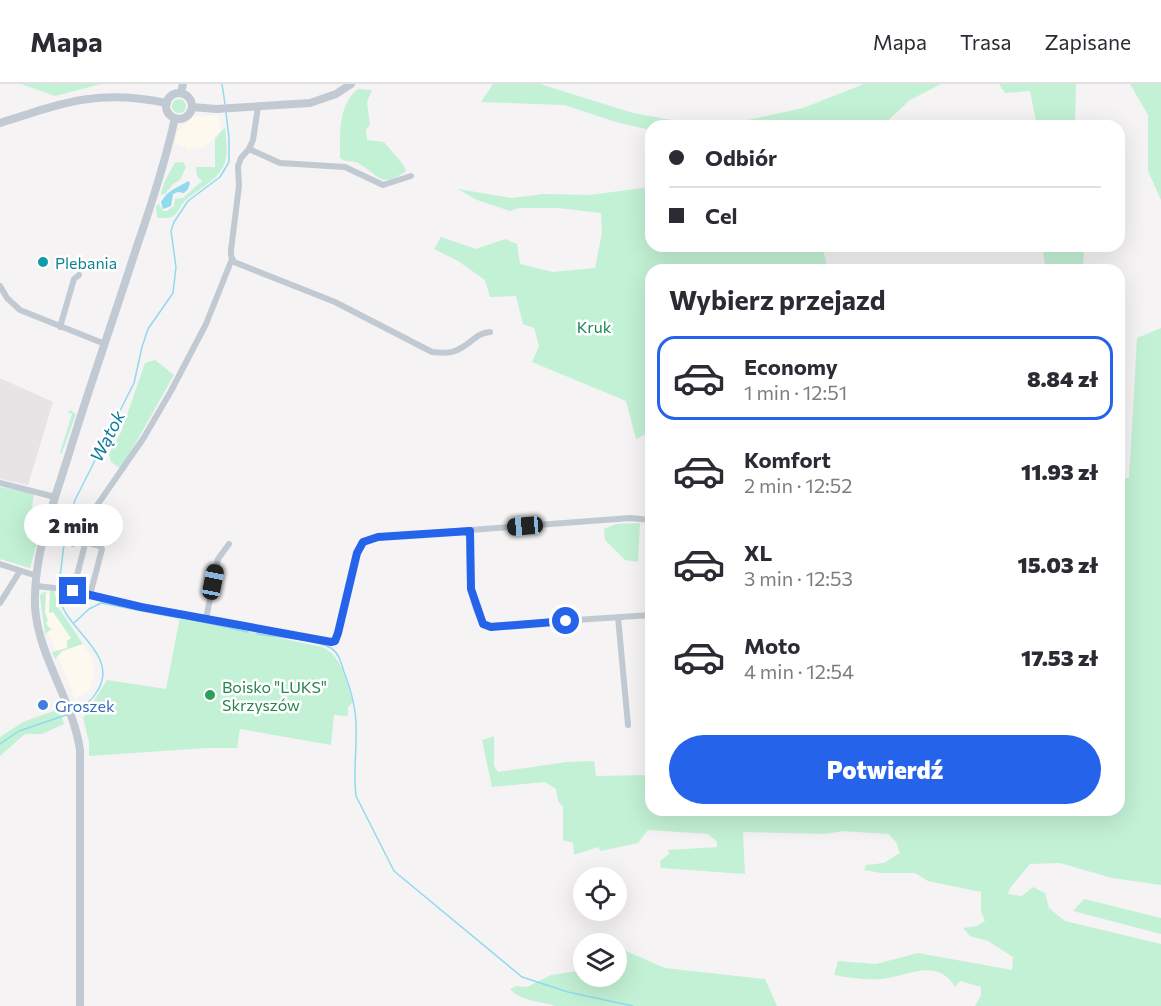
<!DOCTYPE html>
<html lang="pl">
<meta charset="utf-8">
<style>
:root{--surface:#fff;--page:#f7f7f7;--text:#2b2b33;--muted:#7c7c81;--line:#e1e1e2;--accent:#2563eb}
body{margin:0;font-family:Commissioner,sans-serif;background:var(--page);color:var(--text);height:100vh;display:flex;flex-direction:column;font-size:22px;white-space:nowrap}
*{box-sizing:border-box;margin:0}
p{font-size:20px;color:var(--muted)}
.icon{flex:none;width:33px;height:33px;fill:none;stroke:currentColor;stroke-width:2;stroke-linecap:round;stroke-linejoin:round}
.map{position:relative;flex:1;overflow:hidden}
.sheet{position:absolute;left:645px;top:180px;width:480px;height:552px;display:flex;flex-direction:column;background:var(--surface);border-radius:18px;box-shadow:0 6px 24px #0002}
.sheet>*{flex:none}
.top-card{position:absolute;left:645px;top:36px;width:480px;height:132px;border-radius:18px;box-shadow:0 6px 24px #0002;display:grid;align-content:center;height:132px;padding:0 24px;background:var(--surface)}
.fabs{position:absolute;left:573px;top:783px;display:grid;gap:12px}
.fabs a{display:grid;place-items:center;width:54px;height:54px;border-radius:50%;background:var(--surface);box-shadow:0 6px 24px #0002;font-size:30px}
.end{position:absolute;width:27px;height:27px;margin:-14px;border:8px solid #2563eb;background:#fff;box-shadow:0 0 0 3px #fff}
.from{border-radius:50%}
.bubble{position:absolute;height:42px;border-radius:21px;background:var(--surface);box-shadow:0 6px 24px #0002;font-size:20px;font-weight:800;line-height:42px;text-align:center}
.car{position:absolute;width:18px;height:36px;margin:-18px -9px;border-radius:8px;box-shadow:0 0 4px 2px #0007;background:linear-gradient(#222 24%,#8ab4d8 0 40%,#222 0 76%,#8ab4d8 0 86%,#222 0)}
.top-card b{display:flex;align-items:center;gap:21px;height:57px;font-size:22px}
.top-card b+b{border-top:2px solid var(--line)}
.top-card i{width:15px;height:15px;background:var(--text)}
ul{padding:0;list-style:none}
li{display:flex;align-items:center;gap:18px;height:84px;margin:0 12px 9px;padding:0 12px;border:3px solid transparent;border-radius:18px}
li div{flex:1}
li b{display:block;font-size:22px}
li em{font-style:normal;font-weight:800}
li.active{border-color:var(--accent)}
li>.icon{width:54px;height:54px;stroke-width:1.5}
h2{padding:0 24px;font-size:27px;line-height:72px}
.cta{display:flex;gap:12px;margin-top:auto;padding:12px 24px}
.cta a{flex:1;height:69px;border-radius:36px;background:var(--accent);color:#fff;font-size:24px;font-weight:800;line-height:69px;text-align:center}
header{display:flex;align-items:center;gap:36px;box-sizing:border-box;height:84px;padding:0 30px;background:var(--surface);border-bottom:2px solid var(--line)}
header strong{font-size:28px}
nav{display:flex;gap:33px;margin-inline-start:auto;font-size:21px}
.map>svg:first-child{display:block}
.commercial{fill:#fdf9ef}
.education{fill:#e6e4e5}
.green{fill:#c3f1d5}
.water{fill:#90daee}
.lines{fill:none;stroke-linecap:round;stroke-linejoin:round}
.stream{stroke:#90daee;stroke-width:1.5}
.minor{stroke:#c1cad2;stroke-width:6}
.tertiary{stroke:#c1cad2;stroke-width:8}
.route{stroke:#2563eb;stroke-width:8}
.culture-dot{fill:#0f9aa8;stroke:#fff;stroke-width:2}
.leisure-dot{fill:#2e9e5b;stroke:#fff;stroke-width:2}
.shop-dot{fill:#3f7fe0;stroke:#fff;stroke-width:2}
.labels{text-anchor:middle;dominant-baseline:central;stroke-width:5;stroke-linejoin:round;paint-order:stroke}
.culture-label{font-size:16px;fill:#0d838f;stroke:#fff;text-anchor:start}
.park-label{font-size:16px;fill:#17864f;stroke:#fff}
.leisure-label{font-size:16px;fill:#27864d;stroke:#fff;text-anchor:start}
.shop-label{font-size:16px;fill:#366cbe;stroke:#fff;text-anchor:start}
.water-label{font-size:18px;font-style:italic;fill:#0c7c9b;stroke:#fff}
</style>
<header>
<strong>Mapa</strong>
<nav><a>Mapa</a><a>Trasa</a><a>Zapisane</a></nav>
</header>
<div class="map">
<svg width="1161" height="922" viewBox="0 0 1161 922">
<rect width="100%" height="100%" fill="#f5f3f3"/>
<path class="commercial" d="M218 31 221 46 205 63 186 66V63L174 59 179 46 192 33Z
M44 510H54L58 524 91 572 95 588 89 607 75 615 43 536Z"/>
<path class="education" d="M0 294 53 318 28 401 0 395Z"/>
<path class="green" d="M21 0H101L55 12Z
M493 0H540L633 29 705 42H651V46L619 39 564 21 481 18Z
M864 0H941L910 16 882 42H721L803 24Z
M999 0H1076L1075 42H1037L1030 7 1005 9Z
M1130 0H1161V116L1148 87V31Z
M358 5 372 6 367 18 370 41 366 46 367 56 384 58 403 80 406 87C381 105 380 92 358 79 352 76 346 79 340 74 340 51 338 20 358 5Z
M172 22a7 7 0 1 1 14 0a7 7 0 1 1-14 0Z
M225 43C226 55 229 69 224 81 217 97 199 104 186 116 181 120 179 127 175 131 170 135 163 134 157 134L156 122 159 120 163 127H167L174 122 175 115 183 114 202 97 197 92 196 83H215V55Z
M183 78 186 83 180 96 173 100 165 110 161 111C161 103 171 85 175 79Z
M651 103V162H822L828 186H759L753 183 747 186H651V352L648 349 636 355 626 317 532 278 539 262 534 244 523 240 516 212 490 213 485 196 458 177 434 165 441 153 476 165 505 155 517 160 520 180 553 188 595 184 602 149 601 129 558 124H519L510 127 477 116 458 105 511 114 544 110 589 111Z
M1042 162H1084L1083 186H1046Z
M1161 244V801L1112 794 1060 779 1030 780 1010 804 1008 810 1022 812 1033 803 1045 809 1049 824 1065 837 1161 860V922H975L981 911V903L960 897 955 903C937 873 909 892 882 895 866 896 850 894 834 891L838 877 876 880 918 869 1012 886 1013 873 988 857 970 852 963 844 977 842 985 837 981 827V808L928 797 915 789H881L864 786 866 781 884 779 900 769 896 758 888 750 843 747 825 750 743 748 745 790 661 784 660 777 669 770 668 766 717 763V758L708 750 648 746 638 759 601 767 598 763 574 771 573 759 563 756V723L558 717 556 705 545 698 492 703 482 656 494 652V682L498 688 567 678 594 677 596 692 651 691V726H825L849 729 882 726H1119V394H1129L1137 254Z
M155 276 174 291 130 369 128 380 125 387 111 378 109 370 121 348 145 279Z
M70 326 76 330 62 369H60L72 330 68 328Z
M0 403 34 410 32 423 46 427 30 484 0 475Z
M640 439 638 478 625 476 605 456 604 445 616 440Z
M50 506H54L58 523 83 560 62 567 55 575 52 568 67 564V557L71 554 53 528 50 529 49 528Z
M46 507 45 528 48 537 46 539 50 545 53 544 45 550 40 513V511Z
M180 533 322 563C343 572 346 599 353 618L348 623V632L334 631 331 661 240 645 237 664H207L89 672V658L83 634 107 596 166 605Z
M59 625 64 640 42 650H25L0 672V653L23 638Z
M1084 815 1161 834V850L1073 827Z
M619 864 665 884 765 895 777 922H556C540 917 522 918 510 905L516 902 527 903 551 891 579 887 576 870 583 869 584 892H616L617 865Z"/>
<path class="water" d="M188 97 190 99 188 105 184 109 178 108 173 110 171 122 163 125 161 118C169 105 176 105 188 97Z"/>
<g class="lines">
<path class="stream" d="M222 0 225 20
M59 501 65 452 75 416 134 299 142 263 148 245 173 209 176 183 171 147 174 138 188 117 220 93 229 78V54L226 28
M59 506C57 543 121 567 98 606 92 617 84 623 73 627
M189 535 248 548
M74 539 89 525 101 519 179 534
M257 550C276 553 315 555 331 564 339 569 341 579 344 588 351 606 356 623 356 642 357 666 353 689 356 712L394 787 522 893 568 908 633 922
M0 660 19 647 66 631"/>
<path class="minor" d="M258 23 253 56 249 65 241 74 238 82 239 102 231 166V172L234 178 335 218 432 268C442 269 452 270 461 264 472 258 477 249 490 248
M249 65 280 79 345 83 383 101 411 92
M0 202 7 214 20 226 105 260
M60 243 74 195 79 191
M0 399 55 413
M470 447C470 474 466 521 486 542L651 531
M73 460 80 446 143 355 171 307 206 240 232 175
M0 480 37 492
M36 502 64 505 141 523 331 558 335 557 338 549 357 469 365 457 378 453 630 434 651 436
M73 507 85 460 88 459 100 462 102 465 90 511
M0 519 20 487
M618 533 628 641
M206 535 218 475 229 460"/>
<path class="tertiary" d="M181 9 183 0
M166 22a13 13 0 1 1 26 0a13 13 0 1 1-26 0Z
M192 23 216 25 310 19 336 10 351 0
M0 39C65 18 98 5 167 19
M80 922V666C73 617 38 572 35 523 33 472 53 420 68 373 89 303 114 234 136 165 151 122 165 79 175 34"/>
</g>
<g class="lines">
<path class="route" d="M73 507 141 523 331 558 335 557 338 549 357 469 363 458 378 453 470 447 471 505 483 540 491 543 566 537"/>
</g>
<circle class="culture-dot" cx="43" cy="178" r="6"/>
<circle class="leisure-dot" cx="210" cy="611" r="6"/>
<circle class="shop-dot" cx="43" cy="621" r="6"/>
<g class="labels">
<g class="culture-label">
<text x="55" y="178">Plebania</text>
</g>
<g class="park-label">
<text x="594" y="242">Kruk</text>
</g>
<g class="leisure-label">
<text x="222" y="602">Boisko "LUKS"<tspan x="222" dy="18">Skrzyszów</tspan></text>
</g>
<g class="shop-label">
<text x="55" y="621">Groszek</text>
</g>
<g class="water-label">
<text transform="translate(107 352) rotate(-63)">Wątok</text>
</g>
</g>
</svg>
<div class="fabs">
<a><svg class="icon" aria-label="locate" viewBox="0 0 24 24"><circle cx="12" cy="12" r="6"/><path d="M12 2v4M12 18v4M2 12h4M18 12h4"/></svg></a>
<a><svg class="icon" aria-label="layers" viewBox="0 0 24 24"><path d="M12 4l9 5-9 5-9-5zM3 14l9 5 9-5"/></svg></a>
</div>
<i class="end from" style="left:566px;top:537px"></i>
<i class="end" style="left:73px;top:507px"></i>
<div class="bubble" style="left:24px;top:420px;width:99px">2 min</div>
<i class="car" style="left:525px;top:442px;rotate:265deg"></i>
<i class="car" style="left:213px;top:498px;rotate:11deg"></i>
<div class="top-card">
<b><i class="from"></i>Odbiór</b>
<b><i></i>Cel</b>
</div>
<section class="sheet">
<h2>Wybierz przejazd</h2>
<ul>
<li class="active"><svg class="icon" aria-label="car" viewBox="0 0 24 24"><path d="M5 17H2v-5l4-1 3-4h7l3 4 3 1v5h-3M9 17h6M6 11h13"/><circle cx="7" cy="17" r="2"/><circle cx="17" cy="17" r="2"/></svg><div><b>Economy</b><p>1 min · 12:51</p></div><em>8.84 zł</em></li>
<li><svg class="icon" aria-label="car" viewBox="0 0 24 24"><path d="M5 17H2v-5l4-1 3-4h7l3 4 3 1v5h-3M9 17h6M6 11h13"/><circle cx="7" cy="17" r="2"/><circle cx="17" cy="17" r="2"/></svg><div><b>Komfort</b><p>2 min · 12:52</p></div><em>11.93 zł</em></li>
<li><svg class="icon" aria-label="car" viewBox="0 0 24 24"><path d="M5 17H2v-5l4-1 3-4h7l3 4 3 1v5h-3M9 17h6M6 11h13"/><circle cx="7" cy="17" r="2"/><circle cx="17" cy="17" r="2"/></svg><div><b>XL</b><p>3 min · 12:53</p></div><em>15.03 zł</em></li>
<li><svg class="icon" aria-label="car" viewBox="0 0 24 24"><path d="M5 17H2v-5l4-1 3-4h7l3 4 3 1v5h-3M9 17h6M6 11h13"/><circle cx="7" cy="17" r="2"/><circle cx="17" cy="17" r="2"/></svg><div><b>Moto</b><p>4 min · 12:54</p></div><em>17.53 zł</em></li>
</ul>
<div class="cta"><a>Potwierdź</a></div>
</section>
</div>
